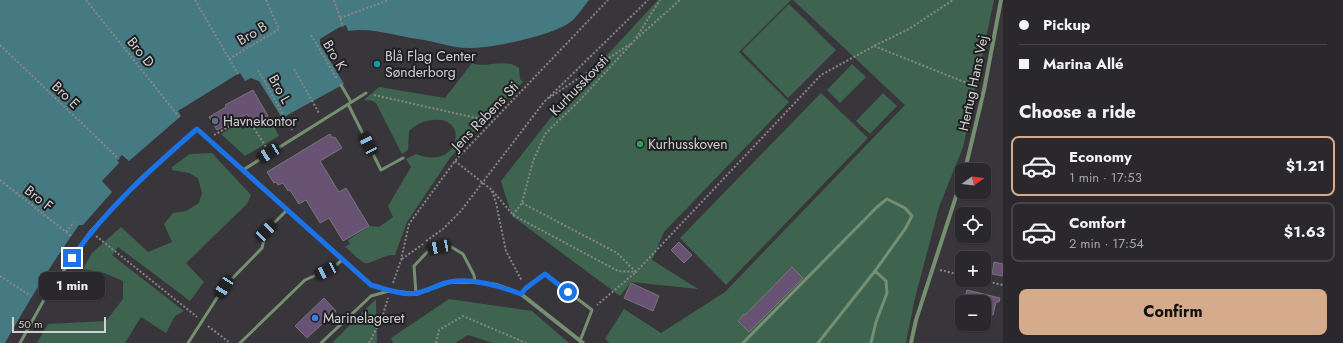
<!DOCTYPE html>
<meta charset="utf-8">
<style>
:root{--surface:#2a282c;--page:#323034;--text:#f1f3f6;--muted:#a5a6a9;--line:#464448;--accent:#d6ab8b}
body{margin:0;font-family:Jost,sans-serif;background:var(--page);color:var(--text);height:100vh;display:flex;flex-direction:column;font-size:15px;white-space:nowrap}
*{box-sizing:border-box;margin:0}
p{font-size:13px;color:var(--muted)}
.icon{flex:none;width:22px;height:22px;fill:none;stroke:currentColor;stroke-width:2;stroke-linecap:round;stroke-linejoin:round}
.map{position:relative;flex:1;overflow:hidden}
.sheet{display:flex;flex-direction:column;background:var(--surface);width:340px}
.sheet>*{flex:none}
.top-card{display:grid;align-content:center;height:88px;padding:0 16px;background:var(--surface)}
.needle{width:26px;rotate:76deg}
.buttons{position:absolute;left:955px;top:163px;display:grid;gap:8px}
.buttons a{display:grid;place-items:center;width:36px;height:36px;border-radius:8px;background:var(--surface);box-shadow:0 1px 3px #0004,0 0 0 1px var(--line);font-size:20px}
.scale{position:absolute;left:12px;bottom:10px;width:94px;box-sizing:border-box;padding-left:4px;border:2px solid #d2d0d2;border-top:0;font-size:11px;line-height:14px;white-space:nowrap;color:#d2d0d2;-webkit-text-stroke:3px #1f1e20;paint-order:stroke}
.end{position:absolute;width:18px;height:18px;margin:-9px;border:5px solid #1a73e8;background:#fff;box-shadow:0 0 0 2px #fff}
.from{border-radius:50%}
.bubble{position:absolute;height:28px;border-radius:8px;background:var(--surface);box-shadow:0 1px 3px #0004,0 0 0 1px var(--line);font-size:13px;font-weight:700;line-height:28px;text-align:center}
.car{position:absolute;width:12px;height:24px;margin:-12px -6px;border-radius:5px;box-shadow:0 0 3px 1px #0007;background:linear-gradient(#222 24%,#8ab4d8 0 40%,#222 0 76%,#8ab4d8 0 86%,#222 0)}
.top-card b{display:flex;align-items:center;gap:14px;height:38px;font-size:15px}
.top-card b+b{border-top:1px solid var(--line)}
.top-card i{width:10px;height:10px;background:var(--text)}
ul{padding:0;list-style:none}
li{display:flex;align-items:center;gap:12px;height:60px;margin:0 8px 6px;padding:0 8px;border:2px solid var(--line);border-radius:8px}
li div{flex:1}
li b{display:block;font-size:15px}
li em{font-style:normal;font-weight:700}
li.active{border-color:var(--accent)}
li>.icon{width:36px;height:36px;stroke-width:1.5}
h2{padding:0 16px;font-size:18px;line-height:48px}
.button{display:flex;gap:8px;margin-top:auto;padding:8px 16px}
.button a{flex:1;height:46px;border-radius:8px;background:var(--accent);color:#111;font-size:16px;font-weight:700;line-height:46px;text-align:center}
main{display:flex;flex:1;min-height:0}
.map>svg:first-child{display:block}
.green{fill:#3e6450}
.water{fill:#467a83}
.building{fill:#685374;stroke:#787579}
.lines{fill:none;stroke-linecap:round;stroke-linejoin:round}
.path{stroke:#878588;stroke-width:2;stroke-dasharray:2 2;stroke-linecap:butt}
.lane{stroke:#768f71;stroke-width:3}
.street{stroke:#768f71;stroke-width:4}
.route{stroke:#1a73e8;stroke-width:5}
.culture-dot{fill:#0f9aa8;stroke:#1f1e20;stroke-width:1.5}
.service-dot{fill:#5c6f8a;stroke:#1f1e20;stroke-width:1.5}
.leisure-dot{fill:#2e9e5b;stroke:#1f1e20;stroke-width:1.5}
.shop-dot{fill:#3f7fe0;stroke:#1f1e20;stroke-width:1.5}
.labels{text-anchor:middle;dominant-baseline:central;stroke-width:4;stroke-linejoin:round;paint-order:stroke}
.street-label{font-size:14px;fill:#d2d0d2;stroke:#1f1e20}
.poi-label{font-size:14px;fill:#d2d0d2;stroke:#1f1e20;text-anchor:start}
</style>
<main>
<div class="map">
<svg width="1003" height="343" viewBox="0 0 1003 343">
<rect width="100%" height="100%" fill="#38363a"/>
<path class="green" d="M658 0H791L739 52 789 102 664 232 652 260 698 289 631 282 620 296 512 216 501 181 560 106Z
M793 0H994L963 147 939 207 914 302 906 343H610L605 339 624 309 661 333 725 292 905 105Z
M789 4 836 50 788 98 742 51Z
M472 63C485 69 503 57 519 68L520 79 523 82 450 158 407 222 395 255C384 254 369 265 365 263 358 260 351 251 345 247L350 244 348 240 370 226 379 227 393 217 388 206 411 167 406 159 416 154C460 172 470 115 433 120 423 121 417 124 409 131L408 150 402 154 376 103 370 100 366 101 365 99 379 87 445 98Z
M852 64 866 77 840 103 827 90Z
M821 93 868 138 726 285 680 238Z
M883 93 897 106 870 134 856 121Z
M268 116 279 136 245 156 221 134 243 121 247 128Z
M212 153 251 195 247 204 186 263 204 282 190 301 118 247 112 255 184 311 175 316 166 333 141 317 125 343H37L48 324 106 321 123 299V281L104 273 83 269 92 253 121 227 148 252 172 242 164 224 173 213 186 211 199 203 202 193 198 178 189 173 172 170V167L190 154Z
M376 299 377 343H332Z
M449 299 532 311 569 343H493L468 335 455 343H393L391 338Z"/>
<path class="water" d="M0 0H589C583 7 577 18 569 23 550 36 492 48 469 48 452 48 434 41 418 39 395 36 371 27 348 31L346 25 338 28 320 39V44L344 84 282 118 259 81 251 78 245 81 240 73 236 75 178 111 181 116 129 161 122 155 117 160 119 163 102 181 112 192 83 225H79C52 263 28 302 5 343H0Z"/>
<path class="building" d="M253 90 268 116 253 125 247 114 217 130 209 117 226 107 225 105Z
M330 134 333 138 335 137 342 148 320 161 339 192 346 188 369 226 343 241 329 218 320 223 306 200 299 204 290 190 288 191 283 183 278 185 276 182 274 183 267 172Z
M679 242 692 255 684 263 671 250Z
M994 262 1003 264V276L992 274Z
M792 267 803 278 749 332 738 321 744 314 745 315Z
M631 283 659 296 653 311 624 298Z
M967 290 1000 298 999 302H996L993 315 984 313V302H964Z
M324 298 336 311 307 338 295 326Z"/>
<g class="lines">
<path class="path" d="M86 0 179 117
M195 0 238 74
M334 0 343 27
M340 18 389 0
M311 35 337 79
M636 38 660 0
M0 45 119 159
M874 46 977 87
M229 59 279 29 266 0
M294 69 319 113
M258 70 292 130
M374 95 494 122
M549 98 630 44
M214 135 244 118 249 127 252 125 266 147
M455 161 492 190 513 215 618 271 636 272 821 75 874 46 909 29 953 0
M0 180 71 236
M492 191 496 203 506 251 522 281
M522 203 617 253 636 272 597 305
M513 215 522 203 533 161 545 134 580 100 634 41 680 0
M66 232 74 222
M96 236 197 317
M426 241 443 229 460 212 544 102 648 0
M402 259 423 244
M940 270 962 275
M0 276 31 296
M981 280 1003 285
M393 283 401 260 409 224 455 161 608 0
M208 326 230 343
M369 343 382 318 388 298
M436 343 439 330 463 316 526 343"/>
<path class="lane" d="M341 85 351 102
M348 104 381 170 403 158
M416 294 414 266 430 249 448 245 463 254 474 275 475 282
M521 294 526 288 545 274 592 310 580 341
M20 343 45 298 90 232 140 179 197 129 243 170 366 93
M188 343 224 287 262 248 266 231 287 210
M240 343 305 280 334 267 342 260
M321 343 371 296 389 291
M743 343 877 207 887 199 905 208 912 216 905 229 875 271 818 343
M871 343 876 322 887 293 886 281 875 271"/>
<path class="street" d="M243 170 371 285 390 291 416 294 449 282H475L497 285 521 294 583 343
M965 170 984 90 1001 0
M911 343 916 320 962 178"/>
</g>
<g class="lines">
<path class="route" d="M72 258C107 208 151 169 197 129L371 285C383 288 403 296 416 293 427 292 438 284 449 282 472 277 500 286 521 294L526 288 545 274 568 292"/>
</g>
<circle class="culture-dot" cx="377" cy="64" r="4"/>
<circle class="service-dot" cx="215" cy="121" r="4"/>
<circle class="leisure-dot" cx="640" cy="144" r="4"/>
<circle class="shop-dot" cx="315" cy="318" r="4"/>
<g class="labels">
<g class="street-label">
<text transform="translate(252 33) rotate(-31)">Bro B</text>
<text transform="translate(141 52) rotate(51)">Bro D</text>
<text transform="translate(335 55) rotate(59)">Bro K</text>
<text transform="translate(973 83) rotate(-78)">Hertug Hans Vej</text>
<text transform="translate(579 85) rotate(-46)">Kurhusskovsti</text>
<text transform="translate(280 89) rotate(61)">Bro L</text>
<text transform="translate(66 95) rotate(44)">Bro E</text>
<text transform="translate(485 116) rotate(-46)">Jens Rabens Sti</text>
<text transform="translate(39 198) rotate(38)">Bro F</text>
</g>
<g class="poi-label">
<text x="385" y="56">Blå Flag Center<tspan x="385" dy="16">Sønderborg</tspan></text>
<text x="223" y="121">Havnekontor</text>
<text x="648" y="144">Kurhusskoven</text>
<text x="323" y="318">Marinelageret</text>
</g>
</g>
</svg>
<div class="buttons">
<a><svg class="needle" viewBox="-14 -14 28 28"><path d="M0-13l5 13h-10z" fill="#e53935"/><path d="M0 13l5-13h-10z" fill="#a5a6a9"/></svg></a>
<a><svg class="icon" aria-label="locate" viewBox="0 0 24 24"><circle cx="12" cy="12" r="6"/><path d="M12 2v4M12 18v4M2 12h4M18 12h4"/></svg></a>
<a>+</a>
<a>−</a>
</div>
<div class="scale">50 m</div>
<i class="end from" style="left:568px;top:292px"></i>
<i class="end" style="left:72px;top:258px"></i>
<div class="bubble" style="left:39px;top:272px;width:66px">1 min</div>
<i class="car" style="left:368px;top:144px;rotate:333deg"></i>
<i class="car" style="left:269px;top:153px;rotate:238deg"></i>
<i class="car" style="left:266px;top:231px;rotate:44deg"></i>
<i class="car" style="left:439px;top:247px;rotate:259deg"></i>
<i class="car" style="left:326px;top:271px;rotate:243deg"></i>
<i class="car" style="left:224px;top:287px;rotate:213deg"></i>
</div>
<section class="sheet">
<div class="top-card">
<b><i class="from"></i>Pickup</b>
<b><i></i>Marina Allé</b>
</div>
<h2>Choose a ride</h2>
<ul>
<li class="active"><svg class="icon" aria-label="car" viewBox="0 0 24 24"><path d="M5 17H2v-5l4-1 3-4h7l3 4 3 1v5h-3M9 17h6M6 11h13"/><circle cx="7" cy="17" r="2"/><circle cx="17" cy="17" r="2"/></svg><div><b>Economy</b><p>1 min · 17:53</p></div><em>$1.21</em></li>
<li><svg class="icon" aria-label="car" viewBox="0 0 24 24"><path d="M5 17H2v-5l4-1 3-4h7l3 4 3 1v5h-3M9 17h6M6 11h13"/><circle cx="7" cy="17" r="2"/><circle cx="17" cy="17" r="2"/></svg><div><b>Comfort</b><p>2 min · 17:54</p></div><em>$1.63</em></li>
</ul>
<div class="button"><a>Confirm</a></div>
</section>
</main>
